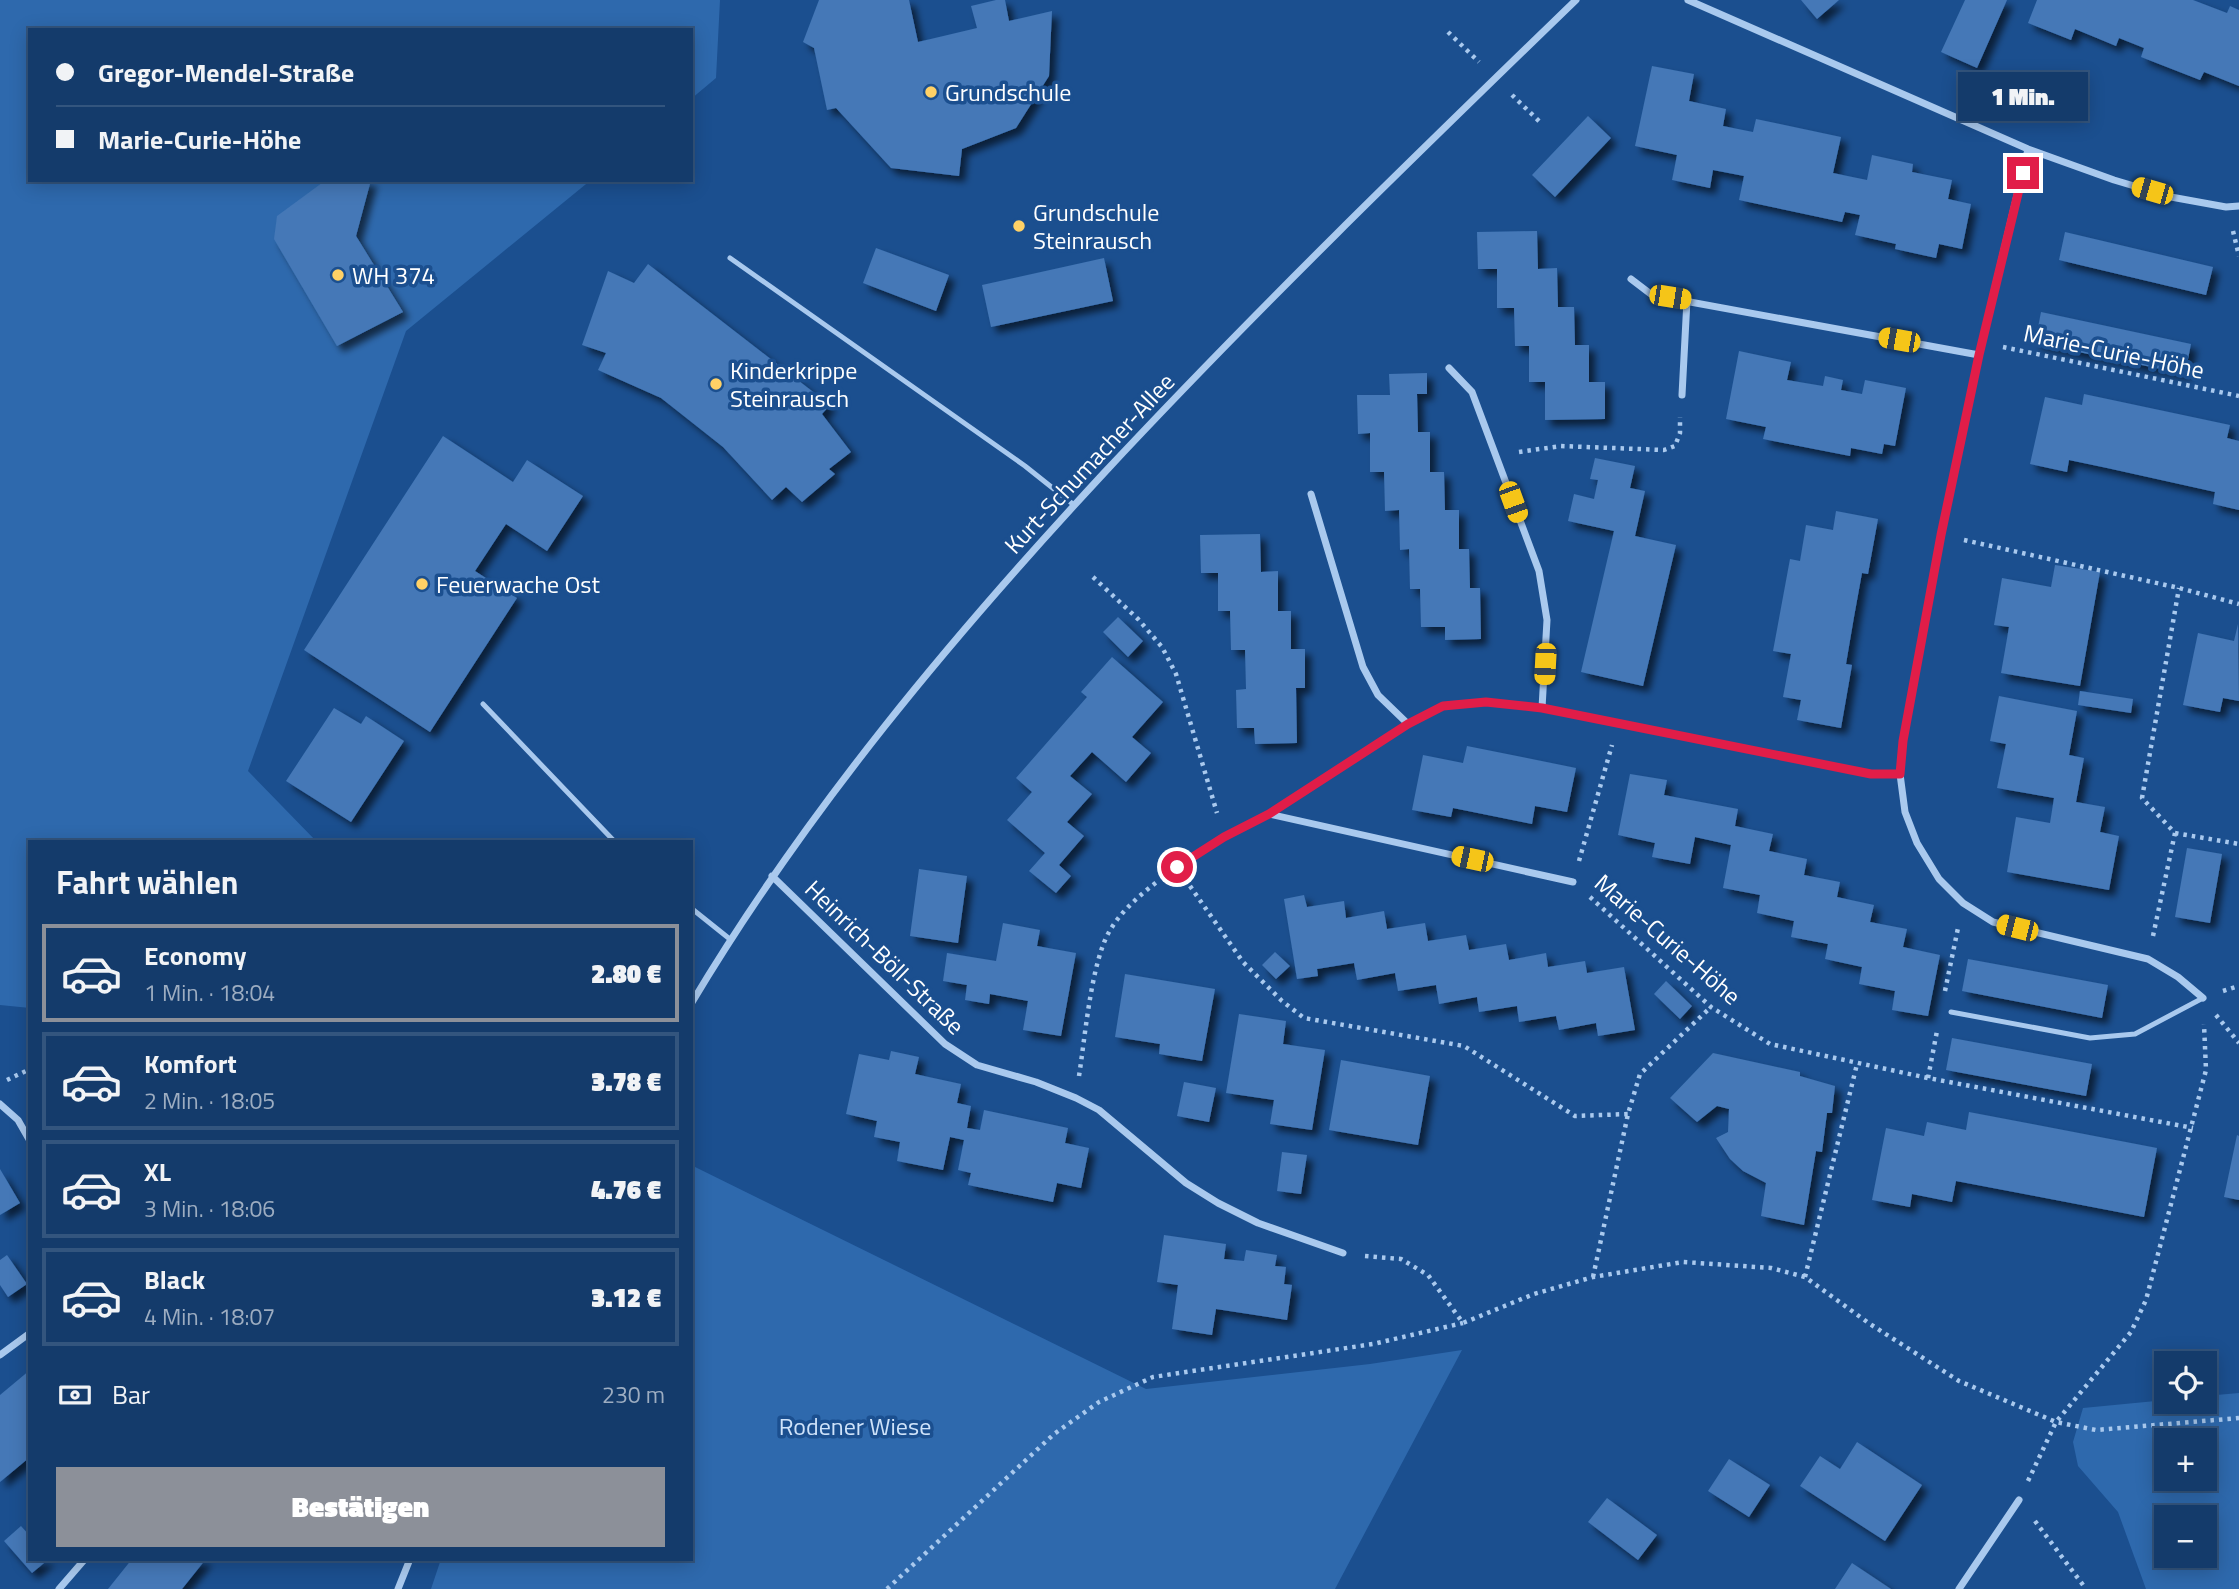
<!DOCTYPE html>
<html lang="de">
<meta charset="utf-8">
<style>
:root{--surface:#143b6b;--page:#1d4271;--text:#f1f3f6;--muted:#9dadc1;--line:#33557e;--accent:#8c9099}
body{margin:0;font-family:"Titillium Web",sans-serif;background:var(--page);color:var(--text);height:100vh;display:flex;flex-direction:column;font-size:26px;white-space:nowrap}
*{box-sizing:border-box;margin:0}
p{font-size:23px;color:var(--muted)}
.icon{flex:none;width:38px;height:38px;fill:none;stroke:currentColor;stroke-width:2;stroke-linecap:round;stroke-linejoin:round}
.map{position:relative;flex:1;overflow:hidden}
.drawer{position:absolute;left:28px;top:840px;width:665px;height:721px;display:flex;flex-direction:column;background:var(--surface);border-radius:0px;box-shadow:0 4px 18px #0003,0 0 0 2px var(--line)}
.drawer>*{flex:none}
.top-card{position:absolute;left:28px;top:28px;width:665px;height:154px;border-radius:0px;box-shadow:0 4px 18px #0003,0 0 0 2px var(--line);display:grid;align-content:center;height:154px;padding:0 28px;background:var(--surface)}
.tools{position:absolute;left:2154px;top:1351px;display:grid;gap:14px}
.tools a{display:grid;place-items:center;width:63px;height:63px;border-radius:0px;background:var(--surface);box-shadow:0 4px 18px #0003,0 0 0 2px var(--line);font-size:35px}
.end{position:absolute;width:32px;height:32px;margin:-16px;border:9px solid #e11d48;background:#fff;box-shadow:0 0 0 4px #fff}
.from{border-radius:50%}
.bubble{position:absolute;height:49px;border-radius:0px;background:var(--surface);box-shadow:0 4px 18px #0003,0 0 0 2px var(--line);font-size:23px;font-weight:800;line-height:49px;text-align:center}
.car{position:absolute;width:21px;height:42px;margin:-21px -10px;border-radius:9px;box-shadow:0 0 5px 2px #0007;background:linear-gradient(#f5c518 24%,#345 0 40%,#f5c518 0 76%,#345 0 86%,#f5c518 0)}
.top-card b{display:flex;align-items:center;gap:24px;height:66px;font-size:26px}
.top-card b+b{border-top:2px solid var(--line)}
.top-card i{width:18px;height:18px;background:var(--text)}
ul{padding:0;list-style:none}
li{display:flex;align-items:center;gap:21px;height:98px;margin:0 14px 10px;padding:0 14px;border:4px solid var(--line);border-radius:0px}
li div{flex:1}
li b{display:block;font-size:26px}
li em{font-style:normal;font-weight:800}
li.on{border-color:var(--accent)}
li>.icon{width:63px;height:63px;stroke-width:1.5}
h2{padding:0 28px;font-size:32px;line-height:84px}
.pay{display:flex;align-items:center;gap:18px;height:77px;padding:0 28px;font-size:26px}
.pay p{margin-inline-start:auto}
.action{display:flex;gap:14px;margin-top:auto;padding:14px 28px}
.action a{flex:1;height:80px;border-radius:0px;background:var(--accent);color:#fff;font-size:28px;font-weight:800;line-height:80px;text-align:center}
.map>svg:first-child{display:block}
.green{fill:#2e69ad;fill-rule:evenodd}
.building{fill:#4478b7;filter:url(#shadow)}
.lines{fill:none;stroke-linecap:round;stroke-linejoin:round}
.path{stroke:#a9c9ee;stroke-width:4.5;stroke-dasharray:3.5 5;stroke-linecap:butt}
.service{stroke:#a9c9ee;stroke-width:5}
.minor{stroke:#a9c9ee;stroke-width:7}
.route{stroke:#e11d48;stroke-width:9}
.poi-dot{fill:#ffd166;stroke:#1b4f8f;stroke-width:2.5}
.labels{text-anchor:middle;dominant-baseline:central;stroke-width:7;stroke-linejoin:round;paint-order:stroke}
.poi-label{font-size:24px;fill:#fff;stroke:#1b4f8f;text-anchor:start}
.street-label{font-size:24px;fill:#fff;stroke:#1b4f8f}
.park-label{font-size:24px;fill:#cfe3fa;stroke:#1b4f8f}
</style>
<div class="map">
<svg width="2239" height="1589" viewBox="0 0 2239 1589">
<defs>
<filter id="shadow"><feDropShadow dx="6" dy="6" stdDeviation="3.5" flood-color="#0009"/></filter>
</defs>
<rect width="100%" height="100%" fill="#1b4f8f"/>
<path class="green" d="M0 0H720L716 78 691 99V30H30V180H591L406 331 248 771 317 842H30V1008L0 1005Z
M691 1165 1146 1389 1370 1364 1462 1350 1335 1589H431L441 1559H691Z
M2239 1393V1589H2146L2118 1512 2078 1466 2073 1442 2083 1408 2166 1400 2205 1402V1396ZM2166 1440H2205V1479H2166ZM2166 1517H2205V1556H2166Z"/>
<path class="building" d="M819 0H909L918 42 977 28 971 6 996 0H1005L1009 21 1052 11 1049 76 1016 128 962 149 959 176 891 168 836 108 827 110 814 48 803 42Z
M1801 0H1839L1817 19Z
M1965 0H2007L1977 68 1941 52Z
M2037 0H2193L2227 13 2230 6 2239 10V86L2204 72 2200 80 2141 57 2144 48 2119 38 2116 46 2075 29 2071 40 2028 23Z
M1652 66 1694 74 1689 101 1726 109 1723 126 1753 132 1756 119 1841 137 1833 173 1867 180 1872 155 1913 164 1912 172 1952 180 1948 199 1971 204 1962 249 1939 244 1936 258 1895 249 1896 244 1855 235 1860 215 1845 212 1842 222 1739 200 1744 176 1713 170 1710 188 1672 180 1677 155 1635 146Z
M1588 116 1611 138 1555 197 1532 175Z
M326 180H371L356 236 403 312 337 346 274 239 277 216Z
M1537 231 1538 269 1557 268 1558 307H1574L1575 345H1589V382H1605V419L1545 420V382H1529V346H1515L1514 308H1497V269H1478L1477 232Z
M2065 232 2213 267 2206 295 2059 260Z
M876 248 949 275 936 311 863 283Z
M1104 258 1113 301 991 327 982 285Z
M648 264 830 405 822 414 851 452 829 469 835 474 802 502 786 487 772 500 723 447 661 398 598 370 606 353 582 345 608 271 634 283Z
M2041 312 2191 344 2185 374 2035 343Z
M1739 351 1791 362 1787 380 1823 386 1825 376 1843 380 1841 390 1862 394 1865 380 1906 388 1895 446 1884 444 1882 454 1851 448 1850 456 1763 439 1766 427 1726 419Z
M1427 373V394H1417L1418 432H1430V472H1444L1445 510H1459V549H1469L1470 588H1480L1481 639 1445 640V627H1421L1420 589H1410L1409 549 1400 550 1399 510 1385 511 1384 472H1370V433L1358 434 1357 395H1390L1389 374Z
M2084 394 2230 425 2227 438 2239 441V510L2213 504 2215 492 2107 468 2069 460 2067 472 2030 464 2045 397 2082 405Z
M443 436 513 482 527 460 583 496 547 551 506 524 475 571 517 598 430 732 304 650Z
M1595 458 1635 466 1630 488 1645 491 1635 536 1676 545 1643 686 1581 672 1614 531 1568 521 1574 494 1594 499 1598 480 1590 479Z
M1836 511 1878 519 1868 574 1862 573 1854 617 1846 664 1852 665 1841 728 1797 720 1801 700 1783 697 1791 654 1773 651 1790 559 1800 561 1806 525 1833 530Z
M1260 534 1261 572 1278 571V611H1291V649H1305V688H1296L1297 743 1255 744 1254 728H1237L1236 690 1246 689 1245 650H1231L1230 611H1218V573H1201L1200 535Z
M2055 565 2100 572 2080 686 2001 673 2009 627 1994 625 2002 578 2051 587Z
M1118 617 1143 641 1128 657 1103 632Z
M2238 624 2239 701 2223 698 2220 712 2183 705 2198 633 2234 641Z
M1112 657 1163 702 1132 737 1151 753 1126 782 1092 752 1070 776 1092 794 1067 822 1084 836 1059 865 1071 876 1056 893 1029 871 1045 853 1007 820 1032 792 1016 778 1087 697 1081 692Z
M2080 691 2133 699 2131 713 2078 705Z
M1999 696 2077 711 2069 755 2084 758 2076 802 2105 807 2100 832 2119 836 2109 890 2007 872 2016 817 2050 823 2054 798 1997 788 2006 744 1990 741Z
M334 708 361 724 366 716 404 741 351 822 286 781Z
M1467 746 1576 768 1567 812 1535 806 1532 824 1453 808 1451 817 1412 810 1423 755 1463 763Z
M1630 774 1667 780 1664 795 1738 809 1735 826 1773 834 1769 851 1807 859 1804 875 1840 882 1837 897 1874 905 1870 922 1907 929 1903 947 1940 955 1928 1016 1892 1010 1895 991 1859 984 1862 967 1825 959 1828 944 1791 937 1794 921 1757 913 1760 895 1723 888 1731 845 1695 837 1690 864 1652 857 1655 843 1618 835Z
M2187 848 2222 854 2210 923 2175 917Z
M919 869 967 876 958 943 910 936Z
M1304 895 1307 907 1344 901 1346 918 1384 911 1387 929 1425 923 1428 941 1466 935 1469 950 1506 944 1509 960 1546 953 1548 967 1585 961 1587 973 1624 967 1635 1030 1598 1036 1596 1023 1559 1030 1556 1016 1519 1022 1517 1006 1479 1012 1477 997 1439 1004 1436 985 1398 991 1395 973 1357 980 1354 963 1317 969 1318 976 1297 979 1284 899Z
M1003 923 1040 930 1037 946 1076 953 1061 1036 1023 1030 1028 1001 990 994 989 1004 965 1000 967 985 943 981 947 953 996 961Z
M1275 952 1290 966 1276 979 1262 965Z
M1968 959 2108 985 2102 1018 1962 991Z
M1125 974 1215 989 1202 1061 1159 1054 1160 1044 1115 1037Z
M1666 981 1692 1006 1680 1019 1654 994Z
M1239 1014 1286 1021 1283 1044 1325 1050 1312 1130 1270 1124 1274 1100 1226 1093Z
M1952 1038 2092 1064 2086 1096 1946 1070Z
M891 1051 919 1057 915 1074 961 1084 957 1103 971 1106 967 1128 980 1130 984 1110 1068 1128 1065 1143 1089 1148 1081 1188 1057 1183 1053 1202 968 1185 971 1173 958 1170 964 1140 950 1137 943 1170 897 1161 900 1142 874 1137 877 1121 846 1114 859 1054 889 1060Z
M1713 1053 1800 1072V1076L1835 1086 1832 1113H1827L1822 1152 1816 1151 1804 1225 1761 1216 1766 1183 1743 1171 1730 1159 1716 1138 1728 1132 1729 1109 1717 1106 1697 1122 1670 1098Z
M1341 1060 1430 1076 1418 1145 1329 1130Z
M1184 1082 1216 1088 1209 1122 1177 1116Z
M1969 1112 2157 1148 2144 1217 1956 1181 1952 1202 1912 1194 1910 1207 1872 1200 1886 1128 1924 1136 1927 1122 1966 1130Z
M2237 1135 2239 1136V1200L2224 1197Z
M1282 1152 1307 1155 1301 1194 1277 1191Z
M0 1169 20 1203 0 1215Z
M1164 1235 1226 1244 1224 1259 1244 1261 1246 1250 1277 1255 1275 1266 1286 1267 1284 1284 1292 1285 1287 1320 1216 1309 1212 1335 1172 1329 1178 1285 1157 1282Z
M7 1255 27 1284 8 1297 0 1285V1260Z
M30 1370V1457L0 1482V1395Z
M1857 1442 1922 1485 1885 1541 1800 1486 1820 1456 1840 1469Z
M1729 1459 1770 1485 1749 1517 1708 1491Z
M1607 1498 1657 1535 1638 1560 1588 1522Z
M21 1526 30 1536V1559H49L32 1573 4 1541Z
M132 1559H206L182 1589H108Z
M1852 1563 1891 1589H1835Z"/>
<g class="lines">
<path class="path" d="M1448 32 1479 62
M1512 95 1542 124
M2233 231 2239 256
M2003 347 2239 396
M1519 452 1561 446 1664 450 1675 446 1680 433V417
M1964 540 2179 588 2239 604
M1093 577 1138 619 1162 647 1176 674 1217 813
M2175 833 2239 844
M1579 861 1612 745
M1190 886 1243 962 1282 1001 1304 1018 1464 1046 1575 1116 1628 1114
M1590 897 1711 1007 1770 1044 1928 1078 2193 1128
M2153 936 2175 833 2142 798 2179 588
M1945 991 1958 928
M2223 991 2239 986
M2216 1015 2239 1043
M1079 1076C1085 1038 1091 964 1109 932 1121 911 1140 895 1158 881
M1928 1078 1937 1031
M7 1080 30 1069
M1365 1256 1401 1259 1428 1275 1463 1323 1534 1294 1593 1277 1683 1262 1771 1268 1805 1277 1870 1324 1959 1381 2056 1422 2096 1430 2239 1418
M1593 1277 1628 1114 1640 1074 1711 1007
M1805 1277 1857 1064
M2028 1481 2056 1422 2131 1332 2146 1300 2206 1070 2204 1024
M2035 1521 2086 1589
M887 1589 1054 1434 1099 1402 1153 1377 1373 1344 1463 1323"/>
<path class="service" d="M730 258 1025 466 1074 505
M483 704 615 842
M691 908 731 940
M1951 1012 2090 1038 2135 1034 2203 998"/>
<path class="minor" d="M1688 0 2028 149 2114 180 2171 197 2226 207 2239 206
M2028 149 1979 355 1941 535 1903 741 1900 774 1905 812 1917 843 1939 879 1963 903 1993 922 2148 959 2178 977 2203 998
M1631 279 1652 295 1979 355
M1449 368 1472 392 1539 571 1547 620 1542 708
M1682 395 1687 300
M1311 494 1363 667 1378 695 1408 724
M1269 814 1573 882
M1177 867 1224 837 1269 814 1408 724 1443 706 1486 702 1542 708 1871 774H1900
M772 876 945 1044 977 1065 1036 1082 1076 1098 1099 1110 1186 1183 1218 1203 1258 1223 1343 1253
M691 1004C807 810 951 638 1104 473 1256 310 1416 155 1576 0
M0 1104 18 1120 30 1141
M0 1355 30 1333
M59 1589 85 1559
M398 1589 410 1559
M1959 1589 2019 1500"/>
</g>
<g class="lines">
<path class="route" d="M1177 867 1224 837 1269 814 1408 724 1443 706 1486 702 1542 708 1871 774H1900L1903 741 1941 535 1979 355 2023 173"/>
</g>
<g class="poi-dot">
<circle cx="931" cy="92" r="7"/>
<circle cx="1019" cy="226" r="7"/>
<circle cx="338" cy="275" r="7"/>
<circle cx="716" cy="384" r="7"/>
<circle cx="422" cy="584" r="7"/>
</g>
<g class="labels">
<g class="poi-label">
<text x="945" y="92">Grundschule</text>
<text x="1033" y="212">Grundschule<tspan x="1033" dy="28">Steinrausch</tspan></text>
<text x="352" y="275">WH 374</text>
<text x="730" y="370">Kinderkrippe<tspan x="730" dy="28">Steinrausch</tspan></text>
<text x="436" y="584">Feuerwache Ost</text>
</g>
<g class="street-label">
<text transform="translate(2114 351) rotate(12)">Marie-Curie-Höhe</text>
<text transform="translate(1089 463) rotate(-47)">Kurt-Schumacher-Allee</text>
<text transform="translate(1668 939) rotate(41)">Marie-Curie-Höhe</text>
<text transform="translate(885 957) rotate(44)">Heinrich-Böll-Straße</text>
</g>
<g class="park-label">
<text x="855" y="1426">Rodener Wiese</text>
</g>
</g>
</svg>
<div class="tools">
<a><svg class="icon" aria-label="locate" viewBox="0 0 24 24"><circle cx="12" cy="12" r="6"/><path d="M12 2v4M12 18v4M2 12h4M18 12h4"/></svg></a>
<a>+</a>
<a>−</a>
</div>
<i class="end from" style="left:1177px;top:867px"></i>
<i class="end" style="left:2023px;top:173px"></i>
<div class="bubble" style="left:1958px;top:72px;width:130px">1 Min.</div>
<i class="car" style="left:2152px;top:191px;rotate:286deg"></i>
<i class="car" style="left:1670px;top:297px;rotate:99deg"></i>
<i class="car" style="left:1899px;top:340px;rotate:280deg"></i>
<i class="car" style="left:1513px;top:502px;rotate:160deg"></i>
<i class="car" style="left:1545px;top:664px;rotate:183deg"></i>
<i class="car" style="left:1472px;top:859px;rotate:282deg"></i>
<i class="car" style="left:2017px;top:928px;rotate:284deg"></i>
<div class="top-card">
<b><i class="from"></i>Gregor-Mendel-Straße</b>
<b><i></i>Marie-Curie-Höhe</b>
</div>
<section class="drawer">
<h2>Fahrt wählen</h2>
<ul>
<li class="on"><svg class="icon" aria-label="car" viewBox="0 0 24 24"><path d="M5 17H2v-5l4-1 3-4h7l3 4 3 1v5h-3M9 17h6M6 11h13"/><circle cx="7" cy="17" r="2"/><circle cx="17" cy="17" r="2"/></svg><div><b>Economy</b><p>1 Min. · 18:04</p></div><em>2.80 €</em></li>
<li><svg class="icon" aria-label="car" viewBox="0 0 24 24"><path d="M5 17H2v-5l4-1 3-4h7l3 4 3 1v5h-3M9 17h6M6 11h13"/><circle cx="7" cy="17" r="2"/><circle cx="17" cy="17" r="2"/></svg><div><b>Komfort</b><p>2 Min. · 18:05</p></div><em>3.78 €</em></li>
<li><svg class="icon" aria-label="car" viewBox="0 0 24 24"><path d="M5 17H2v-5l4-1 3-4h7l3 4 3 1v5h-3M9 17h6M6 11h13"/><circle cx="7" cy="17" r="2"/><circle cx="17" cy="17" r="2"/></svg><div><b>XL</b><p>3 Min. · 18:06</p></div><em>4.76 €</em></li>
<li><svg class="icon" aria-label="car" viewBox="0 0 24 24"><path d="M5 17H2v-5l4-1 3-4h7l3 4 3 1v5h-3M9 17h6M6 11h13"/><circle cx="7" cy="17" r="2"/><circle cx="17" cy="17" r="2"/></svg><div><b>Black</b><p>4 Min. · 18:07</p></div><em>3.12 €</em></li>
</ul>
<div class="pay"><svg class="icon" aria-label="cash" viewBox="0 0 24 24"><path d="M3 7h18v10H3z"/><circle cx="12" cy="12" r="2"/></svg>Bar<p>230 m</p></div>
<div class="action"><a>Bestätigen</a></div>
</section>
</div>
